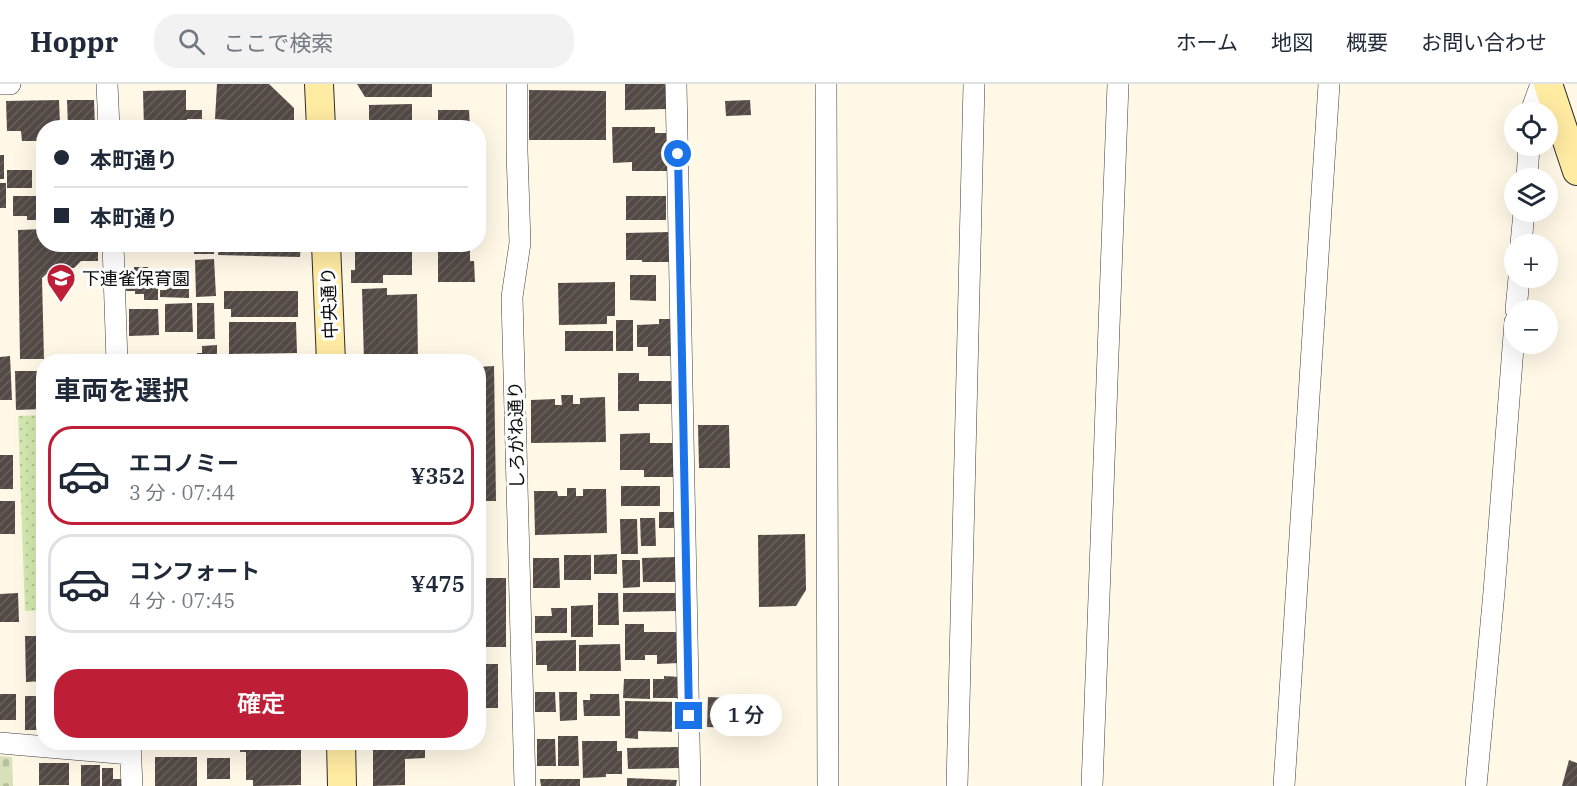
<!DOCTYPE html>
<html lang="ja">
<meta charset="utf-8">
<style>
:root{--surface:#fff;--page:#f2f2f3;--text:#1f2937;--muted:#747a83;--line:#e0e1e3;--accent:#be1e36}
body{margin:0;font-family:"IBM Plex Serif","Noto Sans JP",serif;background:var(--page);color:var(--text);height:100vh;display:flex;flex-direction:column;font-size:22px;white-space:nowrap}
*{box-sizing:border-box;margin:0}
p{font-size:20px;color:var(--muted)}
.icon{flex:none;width:33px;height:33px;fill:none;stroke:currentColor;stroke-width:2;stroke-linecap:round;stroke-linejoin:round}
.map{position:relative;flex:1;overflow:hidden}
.details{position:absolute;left:36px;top:270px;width:450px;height:396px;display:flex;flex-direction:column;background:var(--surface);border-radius:24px;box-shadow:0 6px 24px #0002}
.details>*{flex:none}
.hud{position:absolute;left:36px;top:36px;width:450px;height:132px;border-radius:24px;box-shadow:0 6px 24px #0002;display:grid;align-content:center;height:132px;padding:0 18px;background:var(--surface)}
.fabs{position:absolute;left:1504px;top:18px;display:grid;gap:12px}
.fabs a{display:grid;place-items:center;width:54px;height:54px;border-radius:50%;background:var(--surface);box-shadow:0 6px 24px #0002;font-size:30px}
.end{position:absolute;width:27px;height:27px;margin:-14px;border:8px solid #1a73e8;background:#fff;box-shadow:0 0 0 3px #fff}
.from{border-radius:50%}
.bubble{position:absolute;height:42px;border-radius:21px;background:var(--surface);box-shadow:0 6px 24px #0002;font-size:20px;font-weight:600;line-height:42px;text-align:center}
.hud b{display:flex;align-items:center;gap:21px;height:57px;font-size:22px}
.hud b+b{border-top:2px solid var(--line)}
.hud i{width:15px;height:15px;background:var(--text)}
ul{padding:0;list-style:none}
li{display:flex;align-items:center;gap:18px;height:99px;margin:0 12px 9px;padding:0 6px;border:3px solid var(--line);border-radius:24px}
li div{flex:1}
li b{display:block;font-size:22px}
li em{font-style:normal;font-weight:600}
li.on{border-color:var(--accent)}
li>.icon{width:54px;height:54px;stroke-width:1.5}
h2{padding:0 18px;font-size:27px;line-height:72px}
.button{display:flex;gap:12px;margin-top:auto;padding:12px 18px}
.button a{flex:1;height:69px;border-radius:24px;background:var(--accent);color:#fff;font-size:24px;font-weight:600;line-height:69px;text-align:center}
header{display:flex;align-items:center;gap:36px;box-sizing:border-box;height:84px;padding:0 30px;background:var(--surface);border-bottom:2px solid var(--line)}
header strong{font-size:28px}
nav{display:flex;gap:33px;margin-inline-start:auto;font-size:21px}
.search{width:420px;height:54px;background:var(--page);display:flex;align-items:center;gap:15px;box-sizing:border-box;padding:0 21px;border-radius:24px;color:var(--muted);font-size:22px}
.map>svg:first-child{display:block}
.cemetery{fill:url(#cemetery-stones)}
.park{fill:url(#park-dots)}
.building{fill:url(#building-hatch)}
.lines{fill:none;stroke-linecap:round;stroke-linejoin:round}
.street-casing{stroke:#3d3d3d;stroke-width:22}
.secondary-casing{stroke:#2c2c2c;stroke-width:30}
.street{stroke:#fff;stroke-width:21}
.secondary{stroke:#ffeba2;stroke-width:28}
.route{stroke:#1a73e8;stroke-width:8}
.labels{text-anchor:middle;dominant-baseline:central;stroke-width:6;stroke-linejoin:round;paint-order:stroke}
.poi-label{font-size:18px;fill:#0a0a0a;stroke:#fff;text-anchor:start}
.street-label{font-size:18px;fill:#0a0a0a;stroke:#fff}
</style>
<header>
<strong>Hoppr</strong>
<div class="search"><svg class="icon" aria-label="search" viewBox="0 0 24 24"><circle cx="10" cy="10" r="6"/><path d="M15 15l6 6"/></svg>ここで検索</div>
<nav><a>ホーム</a><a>地図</a><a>概要</a><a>お問い合わせ</a></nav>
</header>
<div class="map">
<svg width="1577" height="702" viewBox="0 0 1577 702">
<defs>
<pattern id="cemetery-stones" width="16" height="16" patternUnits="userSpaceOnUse" patternTransform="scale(1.5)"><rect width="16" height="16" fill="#d7e0b9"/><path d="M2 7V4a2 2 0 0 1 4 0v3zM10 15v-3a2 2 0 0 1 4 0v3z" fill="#b7bf9e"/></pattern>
<pattern id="park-dots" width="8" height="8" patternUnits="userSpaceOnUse" patternTransform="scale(1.5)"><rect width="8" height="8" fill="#d4eab0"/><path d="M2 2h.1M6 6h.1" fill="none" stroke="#b5c796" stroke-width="1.8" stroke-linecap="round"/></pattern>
<pattern id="building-hatch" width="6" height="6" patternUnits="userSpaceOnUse" patternTransform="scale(1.5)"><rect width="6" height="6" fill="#534a46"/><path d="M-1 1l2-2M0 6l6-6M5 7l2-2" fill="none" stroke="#67605c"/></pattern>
</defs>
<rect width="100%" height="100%" fill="#fff8e7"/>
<path class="cemetery" d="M0 672 12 673 13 702H0Z"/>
<path class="park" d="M43 331V526L25 527 18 332Z"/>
<path class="building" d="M217 0H269L294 24V41L215 35Z
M357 0H432V13H365Z
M625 0H666V25L625 26Z
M186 6V26H202V35H187V44H144L143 7Z
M529 6 606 7V56H529Z
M59 16 60 41 44 44V57H22L21 47H7L6 17Z
M67 16H94L95 44H68Z
M750 16 751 31 726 32 725 17Z
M412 20V44H369V21Z
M438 26H469L470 44H438Z
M612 43H655V49H667L673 87H632V78L613 79Z
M0 71H4V95H0Z
M7 86H32V104H7Z
M44 86V104H36V87Z
M0 99H6V124H0Z
M13 112H42V136H27V132H13Z
M626 112H666V136H626Z
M44 145V160H98V177H81L74 184H53L42 194 44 275H20L18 146Z
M670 148 675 178H642V176H626V149Z
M131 160H147V166L131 167Z
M194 160H214V170H194Z
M219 160H301L300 173 218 171Z
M355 160H412V191H383V199H351V186H355Z
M438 160H470V177H474L475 198H438Z
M214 175 216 212 196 213 195 176Z
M134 183H148V190H158V216H144V210H135V207H126V189H134Z
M167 186H189V214L160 213V206H167Z
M630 191H656V217L630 216Z
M615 198V232H607V240L559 241 558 199Z
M387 204V211L417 210 418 278H364L362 205Z
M224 207H298V233H231V225H224Z
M192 219 193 248H165V220Z
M197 219H214L215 255H197Z
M129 225H158L159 251 129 252Z
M659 235H673L674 272H648V263H637V241L659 240Z
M616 236H633V267H616Z
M229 238H296L297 269 229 270Z
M565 247H613V267H565Z
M217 261V278H197V269H202V262Z
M140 270H156V275H165V278H127V276L140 275Z
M10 272 12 316H0V273Z
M225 273H301V278H225Z
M494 282 496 417H478V283Z
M15 287H44V325L16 326Z
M618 289H639V297H674V320H639V327H618Z
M561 311H573V320H580V314L605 313 606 358 531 359V316L555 315V321H562Z
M698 341H729L730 384H699Z
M650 349V359H676L677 393H644V386H620V350Z
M0 371H13V405H0Z
M621 402H660V422H621Z
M567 404H576V412H583V405H606L607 449 535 451 534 407H557L558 412H567Z
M0 417H15V450H0Z
M659 428H675V444H659Z
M640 434H655L656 462H641Z
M620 435H637L638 470H621Z
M805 450 806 506 796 522 759 523 758 451Z
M617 470V490H594V471Z
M564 471H591V496H564Z
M677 473V498H643L642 474Z
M533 474H559L560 504H533Z
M622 476H640V503L623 504Z
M478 494H506V563H478Z
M18 509 19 538H0V510Z
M598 509H618L619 541H598Z
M623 509H677V527L623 528Z
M593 521V553H571V522Z
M551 524H567V549H535V532H552Z
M625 540H644V548H678L679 579 657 580V571H645V576H625Z
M25 552H44V597L26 598Z
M576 556V587H547V581H536V557Z
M620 560 621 587H579V561Z
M478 580H498V624H478Z
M664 592 680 593V614H653V595H664Z
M624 595H650V615L623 614Z
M535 608H555L556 628H535Z
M559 608H577V636L560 637Z
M0 610H16V636H0Z
M590 610H619L620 632H584L583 616H590Z
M25 612H44V646H25Z
M708 613 756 615 755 645 707 643Z
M625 617 680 618 679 648 638 647V655L625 654Z
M558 652H578L579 682H558Z
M537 655H555L556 682H537Z
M582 657H617V667H622V690H606V693L583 694Z
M240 658H301V701L253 702V696H246V668H240Z
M373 658H425V674L405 675V701L373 702Z
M678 663 679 684 628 685 627 664Z
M155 673H197V702H155Z
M207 674H230V695H207Z
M1569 676 1577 679V702H1562Z
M39 679H69V701H39Z
M81 681H100V702H81Z
M102 684H113V695H121V702H102Z
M627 694 677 696 676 702H627Z
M540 695H580V702H541Z"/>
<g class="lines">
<g class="street-casing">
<path id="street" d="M0 0H10
M107 0 109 44
M517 0V67L520 159 512 213 525 702
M676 0 690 702
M826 0 828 702
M1532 28 1533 22 1541 0
M1527 94 1529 62
M113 160 117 278
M1521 160 1524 128
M1516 226 1519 194
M130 658 132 702
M0 659 130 670
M957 702 974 0
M1092 702 1118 0
M1284 702 1329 0
M1476 702 1494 508 1515 238"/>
</g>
<g class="secondary-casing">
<path id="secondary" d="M319 0 321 44
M1548 0 1577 87
M326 160 331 278
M341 658 342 702"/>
</g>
<use href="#street" class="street"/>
<use href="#secondary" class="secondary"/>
</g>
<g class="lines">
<path class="route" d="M678 70 689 632"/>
</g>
<defs>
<g id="school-pin" transform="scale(1.5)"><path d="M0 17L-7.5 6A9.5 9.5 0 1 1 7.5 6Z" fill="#be1e36" stroke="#fff"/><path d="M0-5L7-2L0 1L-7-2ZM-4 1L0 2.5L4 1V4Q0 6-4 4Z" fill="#fff"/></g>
</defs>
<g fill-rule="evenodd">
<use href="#school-pin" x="61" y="194"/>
</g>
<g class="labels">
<g class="poi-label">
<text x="82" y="194">下連雀保育園</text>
</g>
<g class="street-label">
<text transform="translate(329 219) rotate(-92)">中央通り</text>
<text transform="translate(516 351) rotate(-91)">しろがね通り</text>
</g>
</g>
</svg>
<div class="fabs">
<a><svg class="icon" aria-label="locate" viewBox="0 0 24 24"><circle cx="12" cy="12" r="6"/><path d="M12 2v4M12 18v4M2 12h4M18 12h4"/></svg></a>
<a><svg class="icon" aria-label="layers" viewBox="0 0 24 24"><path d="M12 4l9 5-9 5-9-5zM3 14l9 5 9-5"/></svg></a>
<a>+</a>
<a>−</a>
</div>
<i class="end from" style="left:678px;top:70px"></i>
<i class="end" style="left:689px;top:632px"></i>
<div class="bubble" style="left:710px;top:610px;width:72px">1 分</div>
<div class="hud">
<b><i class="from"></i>本町通り</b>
<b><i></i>本町通り</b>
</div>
<section class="details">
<h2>車両を選択</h2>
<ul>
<li class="on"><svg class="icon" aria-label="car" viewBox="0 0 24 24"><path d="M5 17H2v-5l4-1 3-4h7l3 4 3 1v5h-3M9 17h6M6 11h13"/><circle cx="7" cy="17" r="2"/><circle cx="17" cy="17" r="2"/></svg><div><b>エコノミー</b><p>3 分 · 07:44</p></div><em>¥352</em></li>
<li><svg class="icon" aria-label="car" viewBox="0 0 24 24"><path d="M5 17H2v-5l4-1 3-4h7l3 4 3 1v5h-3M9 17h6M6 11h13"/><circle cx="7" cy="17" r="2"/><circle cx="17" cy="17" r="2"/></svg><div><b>コンフォート</b><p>4 分 · 07:45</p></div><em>¥475</em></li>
</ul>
<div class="button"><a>確定</a></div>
</section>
</div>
